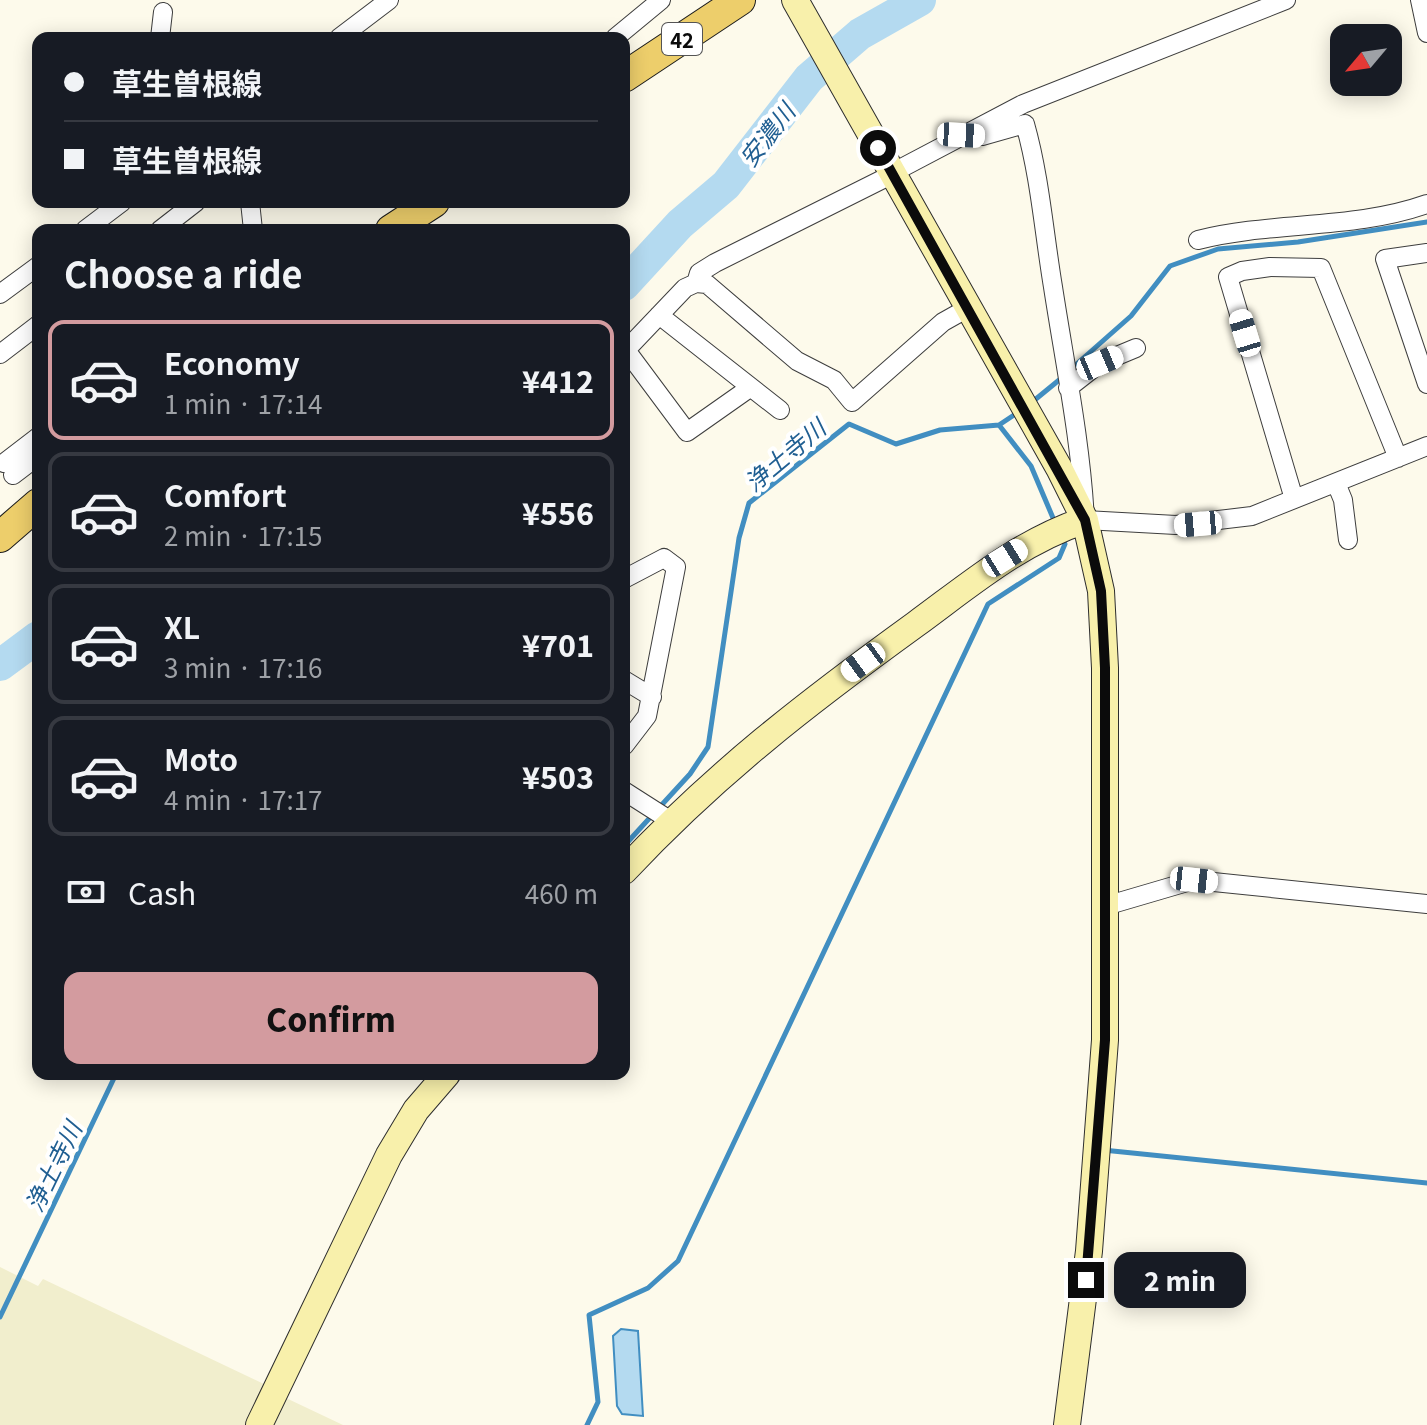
<!DOCTYPE html>
<meta charset="utf-8">
<style>
:root{--surface:#171b24;--page:#242831;--text:#f1f3f6;--muted:#9ea1a6;--line:#363941;--accent:#d39b9f}
body{margin:0;font-family:Georgia,"Noto Sans JP",serif;background:var(--page);color:var(--text);height:100vh;display:flex;flex-direction:column;font-size:30px;white-space:nowrap}
*{box-sizing:border-box;margin:0}
p{font-size:26px;color:var(--muted)}
.icon{flex:none;width:44px;height:44px;fill:none;stroke:currentColor;stroke-width:2;stroke-linecap:round;stroke-linejoin:round}
.map{position:relative;flex:1;overflow:hidden}
.side{position:absolute;left:32px;top:224px;width:598px;height:856px;display:flex;flex-direction:column;background:var(--surface);border-radius:16px;box-shadow:0 4px 20px #0003}
.side>*{flex:none}
.top-card{position:absolute;left:32px;top:32px;width:598px;height:176px;border-radius:16px;box-shadow:0 4px 20px #0003;display:grid;align-content:center;height:176px;padding:0 32px;background:var(--surface)}
.needle{width:52px;rotate:241deg}
.buttons{position:absolute;left:1330px;top:24px;display:grid;gap:16px}
.buttons a{display:grid;place-items:center;width:72px;height:72px;border-radius:16px;background:var(--surface);box-shadow:0 4px 20px #0003;font-size:40px}
.end{position:absolute;width:36px;height:36px;margin:-18px;border:10px solid #0b0b0b;background:#fff;box-shadow:0 0 0 4px #fff}
.from{border-radius:50%}
.bubble{position:absolute;height:56px;border-radius:16px;background:var(--surface);box-shadow:0 4px 20px #0003;font-size:26px;font-weight:800;line-height:56px;text-align:center}
.car{position:absolute;width:24px;height:48px;margin:-24px -12px;border-radius:10px;box-shadow:0 0 6px 2px #0007;background:linear-gradient(#fff 24%,#345 0 40%,#fff 0 76%,#345 0 86%,#fff 0)}
.top-card b{display:flex;align-items:center;gap:28px;height:76px;font-size:30px}
.top-card b+b{border-top:2px solid var(--line)}
.top-card i{width:20px;height:20px;background:var(--text)}
ul{padding:0;list-style:none}
li{display:flex;align-items:center;gap:24px;height:120px;margin:0 16px 12px;padding:0 16px;border:4px solid var(--line);border-radius:16px}
li div{flex:1}
li b{display:block;font-size:30px}
li em{font-style:normal;font-weight:800}
li.current{border-color:var(--accent)}
li>.icon{width:72px;height:72px;stroke-width:1.5}
h2{padding:0 32px;font-size:36px;line-height:96px}
.pay{display:flex;align-items:center;gap:20px;height:88px;padding:0 32px;font-size:30px}
.pay p{margin-inline-start:auto}
.primary-button{display:flex;gap:16px;margin-top:auto;padding:16px 32px}
.primary-button a{flex:1;height:92px;border-radius:16px;background:var(--accent);color:#111;font-size:32px;font-weight:800;line-height:92px;text-align:center}
.map>svg:first-child{display:block}
.farmland{fill:#f1eecd}
.water{fill:#b4daf0;stroke:#418ec1;stroke-width:2}
.lines{fill:none;stroke-linecap:round;stroke-linejoin:round}
.stream{stroke:#418ec1;stroke-width:5}
.river{stroke:#b4daf0;stroke-width:32}
.street-casing{stroke:#3e3e3e;stroke-width:20}
.secondary-casing{stroke:#2d2d2d;stroke-width:28}
.primary-casing{stroke:#1c1c1c;stroke-width:32}
.street{stroke:#fff;stroke-width:18}
.secondary{stroke:#f8f0ab;stroke-width:26}
.primary{stroke:#edce6b;stroke-width:30}
.route{stroke:#0b0b0b;stroke-width:10}
.labels{text-anchor:middle;dominant-baseline:central;stroke-width:8;stroke-linejoin:round;paint-order:stroke}
.shield{fill:#fff;stroke:#545454;stroke-width:2}
.shield-label{font-size:20px;font-weight:bold;fill:#0b0b0b}
.water-label{font-size:24px;font-style:italic;fill:#205f92;stroke:#fff}
</style>
<div class="map">
<svg width="1427" height="1425" viewBox="0 0 1427 1425">
<rect width="100%" height="100%" fill="#fdfaeb"/>
<path class="farmland" d="M0 1267 38 1286 43 1279 266 1385 246 1425H0Z
M286 1398 343 1425H273Z"/>
<path class="water" d="M621 1329 638 1331 643 1416 622 1414 617 1406 613 1336Z"/>
<g class="lines">
<path class="stream" d="M1071 369 1131 316 1170 266 1218 249 1298 242 1427 222
M1031 403 1064 376
M999 425 1031 466 1056 525
M624 846 690 774 708 747 739 538 749 503 849 424 896 444 940 430 999 425 1017 413
M1103 1150 1427 1183
M0 1317 116 1074
M587 1425 598 1402 589 1315 648 1288 678 1261 988 604 1059 558 1065 544 1062 538"/>
<path class="river" d="M624 285 680 224 726 185 809 78 860 34 920 0
M0 665 38 637"/>
<g class="street-casing">
<path id="street" d="M1420 0 1427 33
M160 38 163 12
M339 38 389 0
M615 38 661 0
M961 135 982 136 1025 124C1040 177 1044 233 1053 287 1065 365 1081 442 1085 520L1176 525 1252 516 1427 446
M892 173 1023 104 1286 0
M250 202 253 230
M85 230 122 202
M160 230 196 202
M1198 240C1273 221 1354 230 1427 204
M1427 253 1385 259 1427 384
M696 283 699 273 715 263 893 174
M0 294 38 266
M659 315 780 410
M626 350 687 432 751 387
M624 352 685 288 696 283 707 284 797 361 834 380 852 402 943 322 968 308
M0 354 38 325
M1068 388 1100 363 1136 348
M4 463 38 437
M13 475 38 456
M1336 483 1343 500 1348 540
M1294 499 1228 277 1242 271 1270 267 1321 268 1398 458
M624 579 664 558 676 567 647 716 624 746
M624 680 652 697
M624 791 671 821
M1102 907 1194 880 1427 904"/>
</g>
<g class="secondary-casing">
<path id="secondary" d="M795 0 1059 468 1085 520 1101 591 1105 668V1040L1089 1251 1067 1425
M624 871C716 773 807 703 916 624 972 583 1018 543 1085 520
M259 1425 389 1155 416 1110 447 1074"/>
</g>
<g class="primary-casing">
<path id="primary" d="M624 77 740 0
M391 230 434 202
M0 537 38 504"/>
</g>
<use href="#street" class="street"/>
<use href="#secondary" class="secondary"/>
<use href="#primary" class="primary"/>
</g>
<g class="lines">
<path class="route" d="M878 148 1085 520 1101 591 1105 668V1040L1086 1280"/>
</g>
<g class="labels">
<rect class="shield" x="662" y="23" width="40" height="32" rx="6"/>
<g class="shield-label">
<text x="682" y="39">42</text>
</g>
<g class="water-label">
<text transform="translate(766 134) rotate(-52)">安濃川</text>
<text transform="translate(784 454) rotate(-40)">浄土寺川</text>
<text transform="translate(52 1166) rotate(-64)">浄土寺川</text>
</g>
</g>
</svg>
<div class="buttons">
<a><svg class="needle" viewBox="-14 -14 28 28"><path d="M0-13l5 13h-10z" fill="#e53935"/><path d="M0 13l5-13h-10z" fill="#9ea1a6"/></svg></a>
</div>
<i class="end from" style="left:878px;top:148px"></i>
<i class="end" style="left:1086px;top:1280px"></i>
<div class="bubble" style="left:1114px;top:1252px;width:132px">2 min</div>
<i class="car" style="left:961px;top:135px;rotate:93deg"></i>
<i class="car" style="left:1245px;top:333px;rotate:343deg"></i>
<i class="car" style="left:1100px;top:363px;rotate:67deg"></i>
<i class="car" style="left:1198px;top:524px;rotate:265deg"></i>
<i class="car" style="left:1005px;top:558px;rotate:58deg"></i>
<i class="car" style="left:863px;top:662px;rotate:234deg"></i>
<i class="car" style="left:1194px;top:880px;rotate:96deg"></i>
<div class="top-card">
<b><i class="from"></i>草生曽根線</b>
<b><i></i>草生曽根線</b>
</div>
<section class="side">
<h2>Choose a ride</h2>
<ul>
<li class="current"><svg class="icon" aria-label="car" viewBox="0 0 24 24"><path d="M5 17H2v-5l4-1 3-4h7l3 4 3 1v5h-3M9 17h6M6 11h13"/><circle cx="7" cy="17" r="2"/><circle cx="17" cy="17" r="2"/></svg><div><b>Economy</b><p>1 min · 17:14</p></div><em>¥412</em></li>
<li><svg class="icon" aria-label="car" viewBox="0 0 24 24"><path d="M5 17H2v-5l4-1 3-4h7l3 4 3 1v5h-3M9 17h6M6 11h13"/><circle cx="7" cy="17" r="2"/><circle cx="17" cy="17" r="2"/></svg><div><b>Comfort</b><p>2 min · 17:15</p></div><em>¥556</em></li>
<li><svg class="icon" aria-label="car" viewBox="0 0 24 24"><path d="M5 17H2v-5l4-1 3-4h7l3 4 3 1v5h-3M9 17h6M6 11h13"/><circle cx="7" cy="17" r="2"/><circle cx="17" cy="17" r="2"/></svg><div><b>XL</b><p>3 min · 17:16</p></div><em>¥701</em></li>
<li><svg class="icon" aria-label="car" viewBox="0 0 24 24"><path d="M5 17H2v-5l4-1 3-4h7l3 4 3 1v5h-3M9 17h6M6 11h13"/><circle cx="7" cy="17" r="2"/><circle cx="17" cy="17" r="2"/></svg><div><b>Moto</b><p>4 min · 17:17</p></div><em>¥503</em></li>
</ul>
<div class="pay"><svg class="icon" aria-label="cash" viewBox="0 0 24 24"><path d="M3 7h18v10H3z"/><circle cx="12" cy="12" r="2"/></svg>Cash<p>460 m</p></div>
<div class="primary-button"><a>Confirm</a></div>
</section>
</div>
